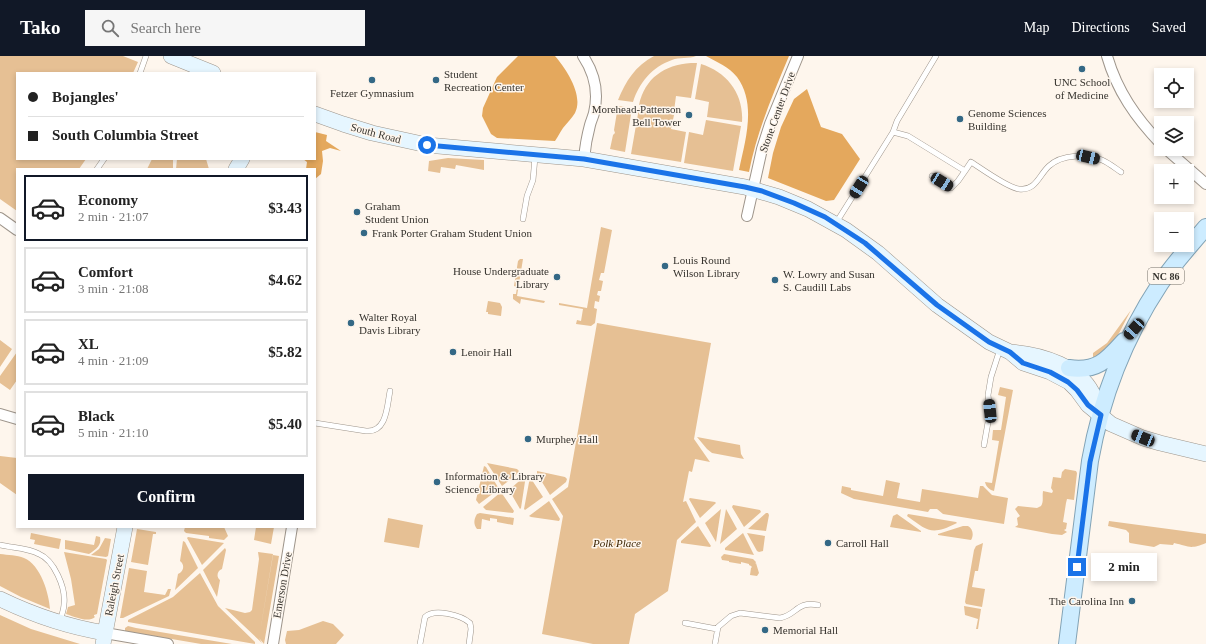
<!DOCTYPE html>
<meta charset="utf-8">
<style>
:root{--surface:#fff;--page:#f6f6f6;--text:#222;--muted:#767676;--line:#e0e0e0;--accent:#111827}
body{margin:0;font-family:"Times New Roman",serif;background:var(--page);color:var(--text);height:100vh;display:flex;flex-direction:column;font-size:15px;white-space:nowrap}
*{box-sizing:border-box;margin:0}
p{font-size:13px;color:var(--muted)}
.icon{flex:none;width:22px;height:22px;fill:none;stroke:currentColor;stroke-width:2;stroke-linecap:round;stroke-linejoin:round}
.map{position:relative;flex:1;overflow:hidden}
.side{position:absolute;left:16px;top:112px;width:300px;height:360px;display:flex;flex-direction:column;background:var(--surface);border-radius:0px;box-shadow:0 2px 6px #0003}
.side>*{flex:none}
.banner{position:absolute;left:16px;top:16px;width:300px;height:88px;border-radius:0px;box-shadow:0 2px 6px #0003;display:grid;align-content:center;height:88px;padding:0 12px;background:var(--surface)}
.fabs{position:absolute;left:1154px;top:12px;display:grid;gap:8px}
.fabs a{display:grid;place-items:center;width:40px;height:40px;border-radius:0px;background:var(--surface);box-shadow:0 2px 6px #0003;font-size:20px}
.end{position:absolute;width:18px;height:18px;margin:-9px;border:5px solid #1a73e8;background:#fff;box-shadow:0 0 0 2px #fff}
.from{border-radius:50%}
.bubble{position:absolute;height:28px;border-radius:0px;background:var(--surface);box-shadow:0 2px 6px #0003;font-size:13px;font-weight:700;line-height:28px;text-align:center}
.car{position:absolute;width:12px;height:24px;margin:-12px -6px;border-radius:5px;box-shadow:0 0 3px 1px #0007;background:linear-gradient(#222 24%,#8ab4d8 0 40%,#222 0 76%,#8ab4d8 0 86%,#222 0)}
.banner b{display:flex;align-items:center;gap:14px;height:38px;font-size:15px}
.banner b+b{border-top:1px solid var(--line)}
.banner i{width:10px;height:10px;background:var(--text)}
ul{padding:7px 0 0;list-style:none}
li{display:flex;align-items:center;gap:12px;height:66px;margin:0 8px 6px;padding:0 4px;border:2px solid var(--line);border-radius:0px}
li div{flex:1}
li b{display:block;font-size:15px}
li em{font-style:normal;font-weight:700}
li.on{border-color:var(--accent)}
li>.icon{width:36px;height:36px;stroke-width:1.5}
.cta{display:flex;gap:8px;margin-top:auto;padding:8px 12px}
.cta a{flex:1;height:46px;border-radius:0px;background:var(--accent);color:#fff;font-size:16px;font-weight:700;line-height:46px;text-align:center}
header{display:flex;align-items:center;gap:24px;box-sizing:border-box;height:56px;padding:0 20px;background:var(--accent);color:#fff}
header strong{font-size:19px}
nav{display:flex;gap:22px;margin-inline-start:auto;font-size:14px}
.search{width:280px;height:36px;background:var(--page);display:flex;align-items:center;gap:10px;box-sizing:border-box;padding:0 14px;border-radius:0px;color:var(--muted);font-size:15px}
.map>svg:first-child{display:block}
.green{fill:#e6c094}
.forest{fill:#e4a85d}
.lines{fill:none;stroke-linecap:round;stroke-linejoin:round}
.lane-casing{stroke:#9e958b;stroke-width:6}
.street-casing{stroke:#9e958b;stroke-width:12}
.secondary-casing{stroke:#9e958b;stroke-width:16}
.primary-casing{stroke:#82a3b6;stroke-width:18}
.lane{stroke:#fff;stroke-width:5}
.street{stroke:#fff;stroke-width:10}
.secondary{stroke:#e6f6ff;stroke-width:15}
.primary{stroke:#cdecff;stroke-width:16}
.route{stroke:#1a73e8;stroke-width:5}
.poi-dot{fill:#346885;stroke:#fef6ed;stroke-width:1.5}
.labels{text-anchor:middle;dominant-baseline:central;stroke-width:3;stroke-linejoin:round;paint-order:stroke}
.shield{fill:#fef6ed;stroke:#726e67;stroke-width:1}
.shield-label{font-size:10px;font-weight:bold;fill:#36332e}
.poi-label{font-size:11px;fill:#36332e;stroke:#fef6ed;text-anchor:start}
.street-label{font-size:11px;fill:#36332e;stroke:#fef6ed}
.park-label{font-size:11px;font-style:italic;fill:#3e2604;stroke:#fef6ed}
</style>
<header>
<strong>Tako</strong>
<div class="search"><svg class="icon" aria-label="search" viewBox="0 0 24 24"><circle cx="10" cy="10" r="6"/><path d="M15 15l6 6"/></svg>Search here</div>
<nav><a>Map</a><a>Directions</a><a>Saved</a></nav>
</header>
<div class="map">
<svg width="1206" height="588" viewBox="0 0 1206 588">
<rect width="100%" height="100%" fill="#fef6ed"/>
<path class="green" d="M0 0H123L138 6 133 17H17V103H86L79 113H17V155L0 143Z
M654 0H696C689 3 679 1 672 4 652 11 639 27 633 46L618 44C626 25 635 10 654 0Z
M691 7H697L691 42 676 40 674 55 639 49C645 22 664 9 691 7Z
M701 8C727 16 744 38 742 66L707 61 709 46 695 43Z
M618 50 632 52 625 96 610 93 613 79 615 77 614 74Z
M639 52 674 59 671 73 686 76 681 106 631 98Z
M706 64 741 70 733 115 684 107 689 76 703 79Z
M448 102 484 104V114L456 109 455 113 441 111 440 117 428 115 429 105Z
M152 103H173V113H147Z
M177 103H206L209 113H176Z
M601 171 612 174 604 217H601L599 224 603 225 601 235H598L597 239 600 240 599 246 595 245 594 252 597 253 595 267 591 270 576 268 577 264 581 265 583 253 559 249V247L587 252Z
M520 203H523L517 240 545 245 544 247 521 243 520 248 513 243V238H516L517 231 514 230 518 205Z
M488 245 500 247 502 251 501 260 488 258V256H486Z
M1131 254 1115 285 1110 292 1093 304V297L1107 287Z
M597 267 711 287 694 383 710 406 695 403 692 416 689 415 683 446 686 445 696 466 677 484 668 535 635 558 629 588H593L542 578 563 460 552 443 568 431Z
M0 284 12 293 0 311Z
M17 296V324L10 334 0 327V320Z
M1000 331 1013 334 994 435C990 434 986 431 985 426L992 427 999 385 992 384 993 374H1001L1006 341 998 339Z
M697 381 740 389 741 398 744 403 712 397 707 393Z
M0 400 17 402V439L0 427Z
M487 407 517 413 519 415 515 420 502 430Z
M484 410 486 411 499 433 479 448 476 444Z
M1065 413 1076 415 1077 417 1074 444 1067 443 1066 447 1063 466 1067 467 1066 473 1064 474 1067 476 1062 479 1052 478 1015 471 1018 469 1017 462 1020 460 1015 453 1018 450 1037 452 1041 450C1044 445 1042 441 1043 435L1052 437 1053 435 1051 432 1053 421 1061 422 1062 416Z
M537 415 565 421 567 423 566 426 550 439 537 418Z
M526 419 521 452 520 453 509 434Z
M530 421 543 441 525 454 524 453Z
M886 424 900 427 897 442 920 446 922 433 978 442 980 430H983L992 439 1008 442 1004 468 943 458 937 453H930L928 456 854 443 841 437 842 430 851 432V434L883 440Z
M501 436 514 455 513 457 486 454 483 451Z
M690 442 715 446 716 447 700 462 689 443Z
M549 445 560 463 559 465 531 461 529 460Z
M733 449 760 454 761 456 744 471 732 451Z
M721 453 716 486 705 467Z
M726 453 737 473 720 488Z
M480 457 514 462 513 469 497 466V463L490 462V465L482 463 481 473H477C473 468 474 463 477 458Z
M766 457H768L769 459 766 475 748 473Z
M897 458 921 475V476L890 471 893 460Z
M908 458 956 466 957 467C931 480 928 475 907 460Z
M388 462 423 469 419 492 384 486Z
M1109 465 1206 478V487C1190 494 1188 490 1174 487L1173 489 1160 488 1154 491 1130 487 1129 486V477L1126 474 1108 470Z
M698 470 711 490 710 491 681 487V485Z
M963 470H968C973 473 974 479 971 484L938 479V478Z
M185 471H224L228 480 224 484 209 482V480L186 477 184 475Z
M256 471H274L271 488 254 484Z
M137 473 156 476V478H153L148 509 131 506Z
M31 477 61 483 59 493 34 488 35 484 30 483Z
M743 477 754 499 725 494V492Z
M747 477 765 480 763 495 759 496 757 495Z
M96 480 100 481C102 490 95 494 89 498L65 493V484L94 489Z
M188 481 224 487 202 509 187 482Z
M105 482 111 483 108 500 106 501 91 499 99 493Z
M183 485 185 486 198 512 175 534 178 518C184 515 185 509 180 505Z
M983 487 978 515H975L972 531 985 533 982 551 966 548 965 546 974 494 976 490Z
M225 492 226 494 222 513C217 515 216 521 220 524L217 541 203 514Z
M64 496 106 503 107 504 97 558 94 559V560L95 561C88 567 75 561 66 558L68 551 75 549 71 523Z
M258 496 273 498 259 582 262 587 225 552 245 557 250 556 252 554 259 503Z
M0 498C8 499 17 499 24 502 41 509 49 538 50 553L21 541 0 530Z
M724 498 753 503 756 506 755 508 756 507 759 517 757 520 750 519 751 512 752 511 751 510 749 509V508L741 506V508L729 506V505L722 504 721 501Z
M273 499 279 500 264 588 259 582Z
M129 512 147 515 144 536 165 539 168 533H171L169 540 123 562H120Z
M200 517 218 550 255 586V588L128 566V564L173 541Z
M964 550 981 553 978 573H976L978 563 965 559Z
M0 559 31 573 80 588H0Z
M323 565 333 568 344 579 336 588H286L285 584 287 575 299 574Z
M128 570 136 572 232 588H201L125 575V572Z"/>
<path class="forest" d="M518 0H555C566 13 584 39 575 57 572 62 567 67 563 72 560 76 558 81 555 85L497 82 491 78 482 60 483 52 497 21Z
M706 0H789C773 38 757 75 749 116L739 114C745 85 757 48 737 21 729 11 717 6 706 0Z
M807 33 821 71 842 78 860 103 834 144 826 145 768 122 773 97 781 71 794 43Z
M315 76 327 79 326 85 341 95 330 92 322 95 323 105 321 118 315 123V113H306L307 106 303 103H315Z"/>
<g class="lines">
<g class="lane-casing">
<path id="lane" d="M140 17 146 0
M893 76 908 80 965 115 971 106C982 113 1008 132 1019 133 1036 135 1039 119 1049 110 1062 98 1087 98 1102 104 1109 107 1115 112 1121 116
M97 113 104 103
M932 120 951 132 958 125 965 115
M523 163 527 140 533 124 535 101
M836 167 893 76 897 65 936 0
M315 367 366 375C387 377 387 350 390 335
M984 389 990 355 988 339 991 321 1000 293
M0 489C13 492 28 492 39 498 54 504 66 532 64 548 64 554 61 560 60 566
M685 567 717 573
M420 588 425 561C434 552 461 559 470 567L471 573 469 588
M715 588 718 571 731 560 740 557 780 562C797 559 796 545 818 549"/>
</g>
<g class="street-casing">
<path id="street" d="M583 0C595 18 599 36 594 57 593 61 591 65 590 69 587 80 585 92 584 103
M1107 0C1117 35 1136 62 1161 88
M1166 93 1206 128
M747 160 762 93 770 68 798 0
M0 162 17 174
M0 358 17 363
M105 577 168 588
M273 588 292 471"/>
</g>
<g class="secondary-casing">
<path id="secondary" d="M171 0 213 17
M315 58 343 68 372 77 427 89 584 103 745 131 779 141 808 153 846 174 878 197 937 249 989 286 1010 296 1023 307 1050 316 1069 326 1077 334 1088 349 1111 368 1143 382 1160 387 1206 398
M236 113 242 103
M1010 296C1040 298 1083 310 1095 343
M0 543C33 559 69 571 105 577
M103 588 125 471"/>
</g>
<g class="primary-casing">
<path id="primary" d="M1069 312C1097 316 1107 304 1124 285
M1067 588 1090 405C1101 343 1125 281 1160 228 1173 208 1190 190 1206 171"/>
</g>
<use href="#lane" class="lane"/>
<use href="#street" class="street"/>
<use href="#secondary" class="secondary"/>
<use href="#primary" class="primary"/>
</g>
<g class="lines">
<path class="route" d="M427 89 584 103 745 131 762 135 794 147 825 161 865 187 937 249 989 286 1010 296 1023 307 1050 316 1068 326 1077 334 1088 349 1101 359 1090 406 1077 511"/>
</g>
<g class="poi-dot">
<circle cx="1082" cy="13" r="4"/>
<circle cx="372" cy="24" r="4"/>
<circle cx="436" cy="24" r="4"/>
<circle cx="689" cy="59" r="4"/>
<circle cx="960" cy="63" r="4"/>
<circle cx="357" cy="156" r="4"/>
<circle cx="364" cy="177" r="4"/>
<circle cx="665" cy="210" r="4"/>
<circle cx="557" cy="221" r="4"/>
<circle cx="775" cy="224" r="4"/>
<circle cx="351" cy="267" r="4"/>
<circle cx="453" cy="296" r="4"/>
<circle cx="528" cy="383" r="4"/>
<circle cx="437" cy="426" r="4"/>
<circle cx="828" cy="487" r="4"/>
<circle cx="1132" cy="545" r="4"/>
<circle cx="765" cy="574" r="4"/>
</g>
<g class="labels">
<rect class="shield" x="1148" y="212" width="36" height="16" rx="3"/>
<g class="shield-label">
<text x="1166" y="220">NC 86</text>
</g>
<g class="poi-label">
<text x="444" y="18">Student<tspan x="444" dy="13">Recreation Center</tspan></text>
<text x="1082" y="26" text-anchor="middle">UNC School<tspan x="1082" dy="13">of Medicine</tspan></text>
<text x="372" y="37" text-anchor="middle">Fetzer Gymnasium</text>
<text x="681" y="53" text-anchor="end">Morehead-Patterson<tspan x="681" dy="13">Bell Tower</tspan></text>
<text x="968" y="57">Genome Sciences<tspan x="968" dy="13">Building</tspan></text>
<text x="365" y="150">Graham<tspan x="365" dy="13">Student Union</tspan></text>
<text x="372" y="177">Frank Porter Graham Student Union</text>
<text x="673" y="204">Louis Round<tspan x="673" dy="13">Wilson Library</tspan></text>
<text x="549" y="215" text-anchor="end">House Undergraduate<tspan x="549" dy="13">Library</tspan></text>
<text x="783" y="218">W. Lowry and Susan<tspan x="783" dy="13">S. Caudill Labs</tspan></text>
<text x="359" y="261">Walter Royal<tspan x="359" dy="13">Davis Library</tspan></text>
<text x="461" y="296">Lenoir Hall</text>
<text x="536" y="383">Murphey Hall</text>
<text x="445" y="420">Information &amp; Library<tspan x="445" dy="13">Science Library</tspan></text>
<text x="836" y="487">Carroll Hall</text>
<text x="1124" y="545" text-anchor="end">The Carolina Inn</text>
<text x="773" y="574">Memorial Hall</text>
</g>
<g class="street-label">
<text transform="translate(777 56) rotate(-70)">Stone Center Drive</text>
<text transform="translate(376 77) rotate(15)">South Road</text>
<text transform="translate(114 529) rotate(-79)">Raleigh Street</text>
<text transform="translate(282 529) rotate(-80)">Emerson Drive</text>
</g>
<g class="park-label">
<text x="617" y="487">Polk Place</text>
</g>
</g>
</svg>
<div class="fabs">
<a><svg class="icon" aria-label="locate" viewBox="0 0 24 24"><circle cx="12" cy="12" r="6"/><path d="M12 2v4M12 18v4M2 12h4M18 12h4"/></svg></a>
<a><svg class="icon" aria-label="layers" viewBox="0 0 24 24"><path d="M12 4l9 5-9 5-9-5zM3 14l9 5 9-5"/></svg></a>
<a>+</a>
<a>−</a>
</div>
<i class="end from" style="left:427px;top:89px"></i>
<i class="end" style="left:1077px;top:511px"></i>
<div class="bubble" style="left:1091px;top:497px;width:66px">2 min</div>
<i class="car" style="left:1088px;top:101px;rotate:103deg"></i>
<i class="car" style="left:942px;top:126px;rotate:122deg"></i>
<i class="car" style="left:859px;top:131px;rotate:212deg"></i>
<i class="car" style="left:1134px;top:273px;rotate:222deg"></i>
<i class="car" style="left:990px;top:355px;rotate:354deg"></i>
<i class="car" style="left:1143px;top:382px;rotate:292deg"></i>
<div class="banner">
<b><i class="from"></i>Bojangles'</b>
<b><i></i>South Columbia Street</b>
</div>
<section class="side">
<ul>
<li class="on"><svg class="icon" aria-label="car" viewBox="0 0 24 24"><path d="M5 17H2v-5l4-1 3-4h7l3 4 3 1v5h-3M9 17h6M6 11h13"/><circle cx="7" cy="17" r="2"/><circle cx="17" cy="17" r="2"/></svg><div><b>Economy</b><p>2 min · 21:07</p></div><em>$3.43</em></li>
<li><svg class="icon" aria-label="car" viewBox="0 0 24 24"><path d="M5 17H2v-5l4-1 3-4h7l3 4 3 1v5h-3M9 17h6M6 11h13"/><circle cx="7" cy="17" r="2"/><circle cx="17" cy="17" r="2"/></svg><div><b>Comfort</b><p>3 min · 21:08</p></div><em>$4.62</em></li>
<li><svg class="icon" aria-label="car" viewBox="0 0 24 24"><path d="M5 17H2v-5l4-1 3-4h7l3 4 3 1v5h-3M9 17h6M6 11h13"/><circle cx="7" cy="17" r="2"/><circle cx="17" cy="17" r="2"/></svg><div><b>XL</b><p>4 min · 21:09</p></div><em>$5.82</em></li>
<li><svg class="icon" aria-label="car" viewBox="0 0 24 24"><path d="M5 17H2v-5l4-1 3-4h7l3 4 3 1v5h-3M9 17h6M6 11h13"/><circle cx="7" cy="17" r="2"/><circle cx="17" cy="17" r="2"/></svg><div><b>Black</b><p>5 min · 21:10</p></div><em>$5.40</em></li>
</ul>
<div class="cta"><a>Confirm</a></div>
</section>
</div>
